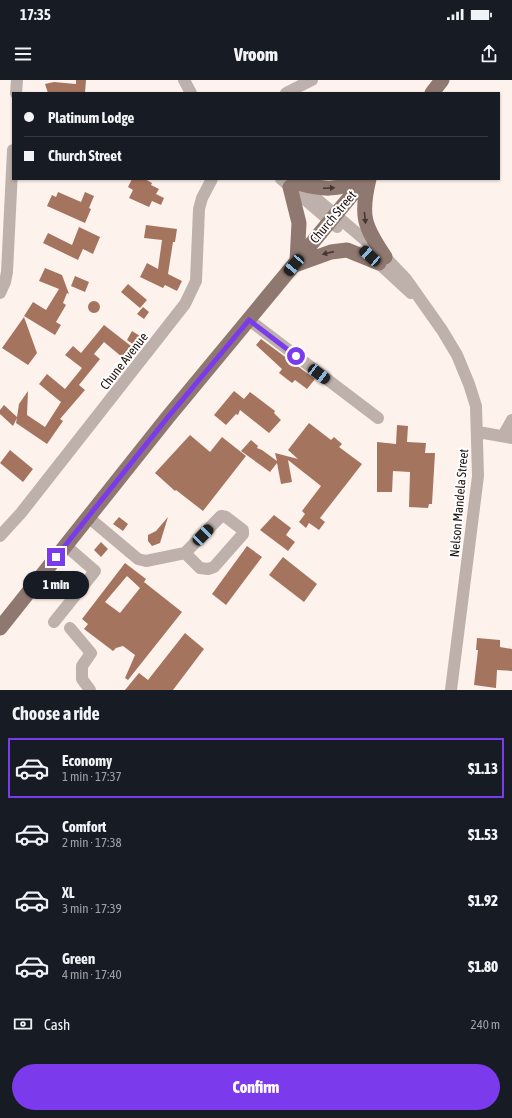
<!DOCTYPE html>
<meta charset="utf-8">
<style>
:root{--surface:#171b24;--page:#242831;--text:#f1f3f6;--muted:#9ea1a6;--line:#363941;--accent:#7c3aed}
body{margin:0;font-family:"Asap Condensed",sans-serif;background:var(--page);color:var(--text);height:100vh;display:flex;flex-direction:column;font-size:15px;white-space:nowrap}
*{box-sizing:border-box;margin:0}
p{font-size:13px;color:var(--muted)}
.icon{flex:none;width:22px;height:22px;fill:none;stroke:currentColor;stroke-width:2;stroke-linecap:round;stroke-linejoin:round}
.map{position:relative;height:610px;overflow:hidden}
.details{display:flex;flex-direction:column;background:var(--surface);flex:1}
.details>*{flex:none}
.guide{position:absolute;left:12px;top:12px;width:488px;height:88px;border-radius:0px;box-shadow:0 1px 3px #0004;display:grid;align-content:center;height:88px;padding:0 12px;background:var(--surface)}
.end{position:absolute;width:18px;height:18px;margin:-9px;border:5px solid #7c3aed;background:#fff;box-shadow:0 0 0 2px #fff}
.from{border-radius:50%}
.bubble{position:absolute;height:28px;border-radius:14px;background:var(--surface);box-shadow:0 1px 3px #0004;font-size:13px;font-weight:800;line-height:28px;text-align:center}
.car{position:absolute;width:12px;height:24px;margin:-12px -6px;border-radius:5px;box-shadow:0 0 3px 1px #0007;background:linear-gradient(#222 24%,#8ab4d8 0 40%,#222 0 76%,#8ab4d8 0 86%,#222 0)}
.guide b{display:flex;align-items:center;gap:14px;height:38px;font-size:15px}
.guide b+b{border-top:1px solid var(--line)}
.guide i{width:10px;height:10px;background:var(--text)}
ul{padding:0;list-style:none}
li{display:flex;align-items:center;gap:12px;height:60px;margin:0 8px 6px;padding:0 4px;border:2px solid transparent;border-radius:0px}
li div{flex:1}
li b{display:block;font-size:15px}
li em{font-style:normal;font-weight:800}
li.on{border-color:var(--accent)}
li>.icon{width:36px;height:36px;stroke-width:1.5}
h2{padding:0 12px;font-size:18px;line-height:48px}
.pay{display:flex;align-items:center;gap:10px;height:44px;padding:0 12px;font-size:15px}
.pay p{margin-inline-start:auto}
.cta{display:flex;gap:8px;margin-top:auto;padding:8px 12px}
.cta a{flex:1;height:46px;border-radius:24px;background:var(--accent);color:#fff;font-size:16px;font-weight:800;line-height:46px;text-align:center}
.status{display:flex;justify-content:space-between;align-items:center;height:28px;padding:0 20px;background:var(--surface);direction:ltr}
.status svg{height:11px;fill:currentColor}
header{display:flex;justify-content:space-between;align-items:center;height:52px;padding:0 12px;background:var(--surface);font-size:18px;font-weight:800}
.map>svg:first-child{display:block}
.building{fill:#a5745f;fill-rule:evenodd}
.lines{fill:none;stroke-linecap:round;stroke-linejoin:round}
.minor{stroke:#beb1ab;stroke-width:12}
.major{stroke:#8f786f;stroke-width:15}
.oneway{fill:#463731}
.route{stroke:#7c3aed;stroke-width:5}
.labels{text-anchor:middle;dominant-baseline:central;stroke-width:4;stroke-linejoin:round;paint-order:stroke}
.street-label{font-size:13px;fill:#1f1410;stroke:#fff}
</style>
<div class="status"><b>17:35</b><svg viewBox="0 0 49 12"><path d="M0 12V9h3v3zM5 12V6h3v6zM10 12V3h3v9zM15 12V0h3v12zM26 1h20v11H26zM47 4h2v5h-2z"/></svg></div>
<header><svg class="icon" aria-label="menu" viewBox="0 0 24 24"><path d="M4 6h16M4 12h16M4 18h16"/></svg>Vroom<svg class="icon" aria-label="share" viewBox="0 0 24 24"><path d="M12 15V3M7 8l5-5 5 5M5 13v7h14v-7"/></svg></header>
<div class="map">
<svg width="512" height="610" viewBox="0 0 512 610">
<rect width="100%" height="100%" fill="#fef2ed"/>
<path class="building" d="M76 0H86L85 13H48L45 4 54 2 76 4Z
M132 99H145L152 103 151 105 159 109 156 114 164 118 161 125 152 121 149 127 129 118 133 110 128 107Z
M58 112 81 122 85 112 94 116 89 128 91 129 85 143 47 126 52 115 56 117Z
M146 145 177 149 175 162H173L168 194 182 201 177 211 165 205 163 208 140 197 147 183 158 189 162 160 144 158Z
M79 147 100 157 93 174 83 169 78 180 43 163 48 153 72 165Z
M45 188 62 195 69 214 67 213 63 223 66 225 56 242 61 245 55 255 24 236 33 222 46 230 59 209 39 201Z
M75 196 89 202 85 212 71 206Z
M128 204 147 220 140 228 121 212Z
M88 227a6 6 0 1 1 12 0a6 6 0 1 1-12 0Z
M143 227 149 232 144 239 137 234Z
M24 237 37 273 28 285 2 268Z
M104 245 131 266 122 277 104 262 94 274 100 279 79 305 85 310 60 339 63 341 47 364 16 343 17 338 13 346 0 334V330L4 325 17 337 19 324 28 311 27 335 45 347 61 322 39 304 47 294 65 309 82 288 65 275 73 266 81 273Z
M132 251 140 256 134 265 127 260Z
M261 259 315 299 307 309 295 300 292 303 279 293 282 289 256 265Z
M234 311 244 319 250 312 275 331 274 333 281 340 269 353 240 330 238 335 236 334 226 345 214 335Z
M309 343 331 360 334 357 342 364 339 367 362 384 320 438 325 442 319 450 309 443 306 448 299 442 305 434 302 431 321 406 288 380 292 402 281 404 277 383 270 392 241 371 251 360 258 366 257 368 262 370 277 381 275 373 298 379 288 370Z
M397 345 408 346 407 362 426 363 425 373H435L432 424H429L428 428 409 427 410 392 393 391 392 412H377V362L396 364Z
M190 355 210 372 222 357 246 376 203 431 176 410 175 411 155 393Z
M10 370 33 389 23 402 0 383Z
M274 435 291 448 286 455 295 462 288 471 260 450Z
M119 437 128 444 123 451 113 444Z
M168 437 160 463 152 466 148 461V455L156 451Z
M101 462 108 469 101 477 94 470Z
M247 466 262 477 226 525 212 514Z
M283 477 317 504 304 522 269 495Z
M125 483 146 499 144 502 182 532 128 600 125 598 135 575 123 566 116 568 113 571 84 549 88 544 82 539ZM127 496 140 508 120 533 105 522Z
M185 553 204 569 173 610H125L139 593 148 600Z
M477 558 500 560V567L512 569V591L497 590 496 608 474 605 478 570H476Z"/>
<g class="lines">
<path class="minor" d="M184 0 191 13
M16 13 17 0
M286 13 312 0
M281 99 337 147
M298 103 385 177 406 199 442 250 457 275 469 304 476 326 478 396 451 610
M372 177 411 213
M0 213 5 202 7 192 13 70
M249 240 378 338
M478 352 512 358
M503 356 512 340
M88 437 138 479 146 481 185 473 221 436 226 437 243 450V454L214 487 208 489 200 488 185 473
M0 456 21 433 185 224 196 201 199 129 202 118 212 99
M54 542 95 491 65 465
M70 548 91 573 82 586V599L90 610"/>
<path class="major" d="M432 13 442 0
M369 99C360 136 364 146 385 177
M298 103C320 109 339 112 359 99
M290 107 299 143 297 181
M295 185 331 172 347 170 379 183
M0 548 168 337 365 99"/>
</g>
<defs><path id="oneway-solid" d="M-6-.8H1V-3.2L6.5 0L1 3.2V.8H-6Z"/></defs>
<g class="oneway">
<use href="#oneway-solid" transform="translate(329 108) rotate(-2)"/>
<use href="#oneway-solid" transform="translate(365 138) rotate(84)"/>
<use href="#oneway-solid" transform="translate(328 173) rotate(167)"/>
</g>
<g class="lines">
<path class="route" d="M56 477 168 337 249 240 296 276"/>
</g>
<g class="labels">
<g class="street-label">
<text transform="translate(333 137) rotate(-50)">Church Street</text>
<text transform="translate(124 281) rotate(-52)">Chune Avenue</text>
<text transform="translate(459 423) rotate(-85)">Nelson Mandela Street</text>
</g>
</g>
</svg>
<i class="end from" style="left:296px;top:276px"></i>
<i class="end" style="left:56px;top:477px"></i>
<div class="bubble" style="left:23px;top:491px;width:66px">1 min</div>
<i class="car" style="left:370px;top:176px;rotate:312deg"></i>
<i class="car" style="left:294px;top:185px;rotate:220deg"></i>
<i class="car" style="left:319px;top:294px;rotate:127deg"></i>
<i class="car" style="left:203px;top:455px;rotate:44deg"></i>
<div class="guide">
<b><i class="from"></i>Platinum Lodge</b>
<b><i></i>Church Street</b>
</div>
</div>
<section class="details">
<h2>Choose a ride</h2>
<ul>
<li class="on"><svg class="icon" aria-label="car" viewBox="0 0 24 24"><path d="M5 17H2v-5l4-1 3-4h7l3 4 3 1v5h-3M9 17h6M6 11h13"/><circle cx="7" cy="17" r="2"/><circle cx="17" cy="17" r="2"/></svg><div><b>Economy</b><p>1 min · 17:37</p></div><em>$1.13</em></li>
<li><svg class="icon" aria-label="car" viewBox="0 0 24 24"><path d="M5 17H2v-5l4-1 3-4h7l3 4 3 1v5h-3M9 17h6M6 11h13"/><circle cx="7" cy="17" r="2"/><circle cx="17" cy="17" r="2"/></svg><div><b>Comfort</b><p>2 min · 17:38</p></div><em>$1.53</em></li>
<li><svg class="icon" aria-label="car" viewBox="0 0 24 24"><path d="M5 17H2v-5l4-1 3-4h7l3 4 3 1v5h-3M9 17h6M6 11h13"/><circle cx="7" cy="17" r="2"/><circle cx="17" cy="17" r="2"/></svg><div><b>XL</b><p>3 min · 17:39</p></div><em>$1.92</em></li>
<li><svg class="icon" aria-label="car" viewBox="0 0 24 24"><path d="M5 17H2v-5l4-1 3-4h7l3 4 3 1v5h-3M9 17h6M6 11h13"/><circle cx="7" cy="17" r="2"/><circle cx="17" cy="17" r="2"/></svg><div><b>Green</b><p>4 min · 17:40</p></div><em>$1.80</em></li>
</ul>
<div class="pay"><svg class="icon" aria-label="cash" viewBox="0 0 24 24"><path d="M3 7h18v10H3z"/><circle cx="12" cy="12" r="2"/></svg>Cash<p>240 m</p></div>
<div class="cta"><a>Confirm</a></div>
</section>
